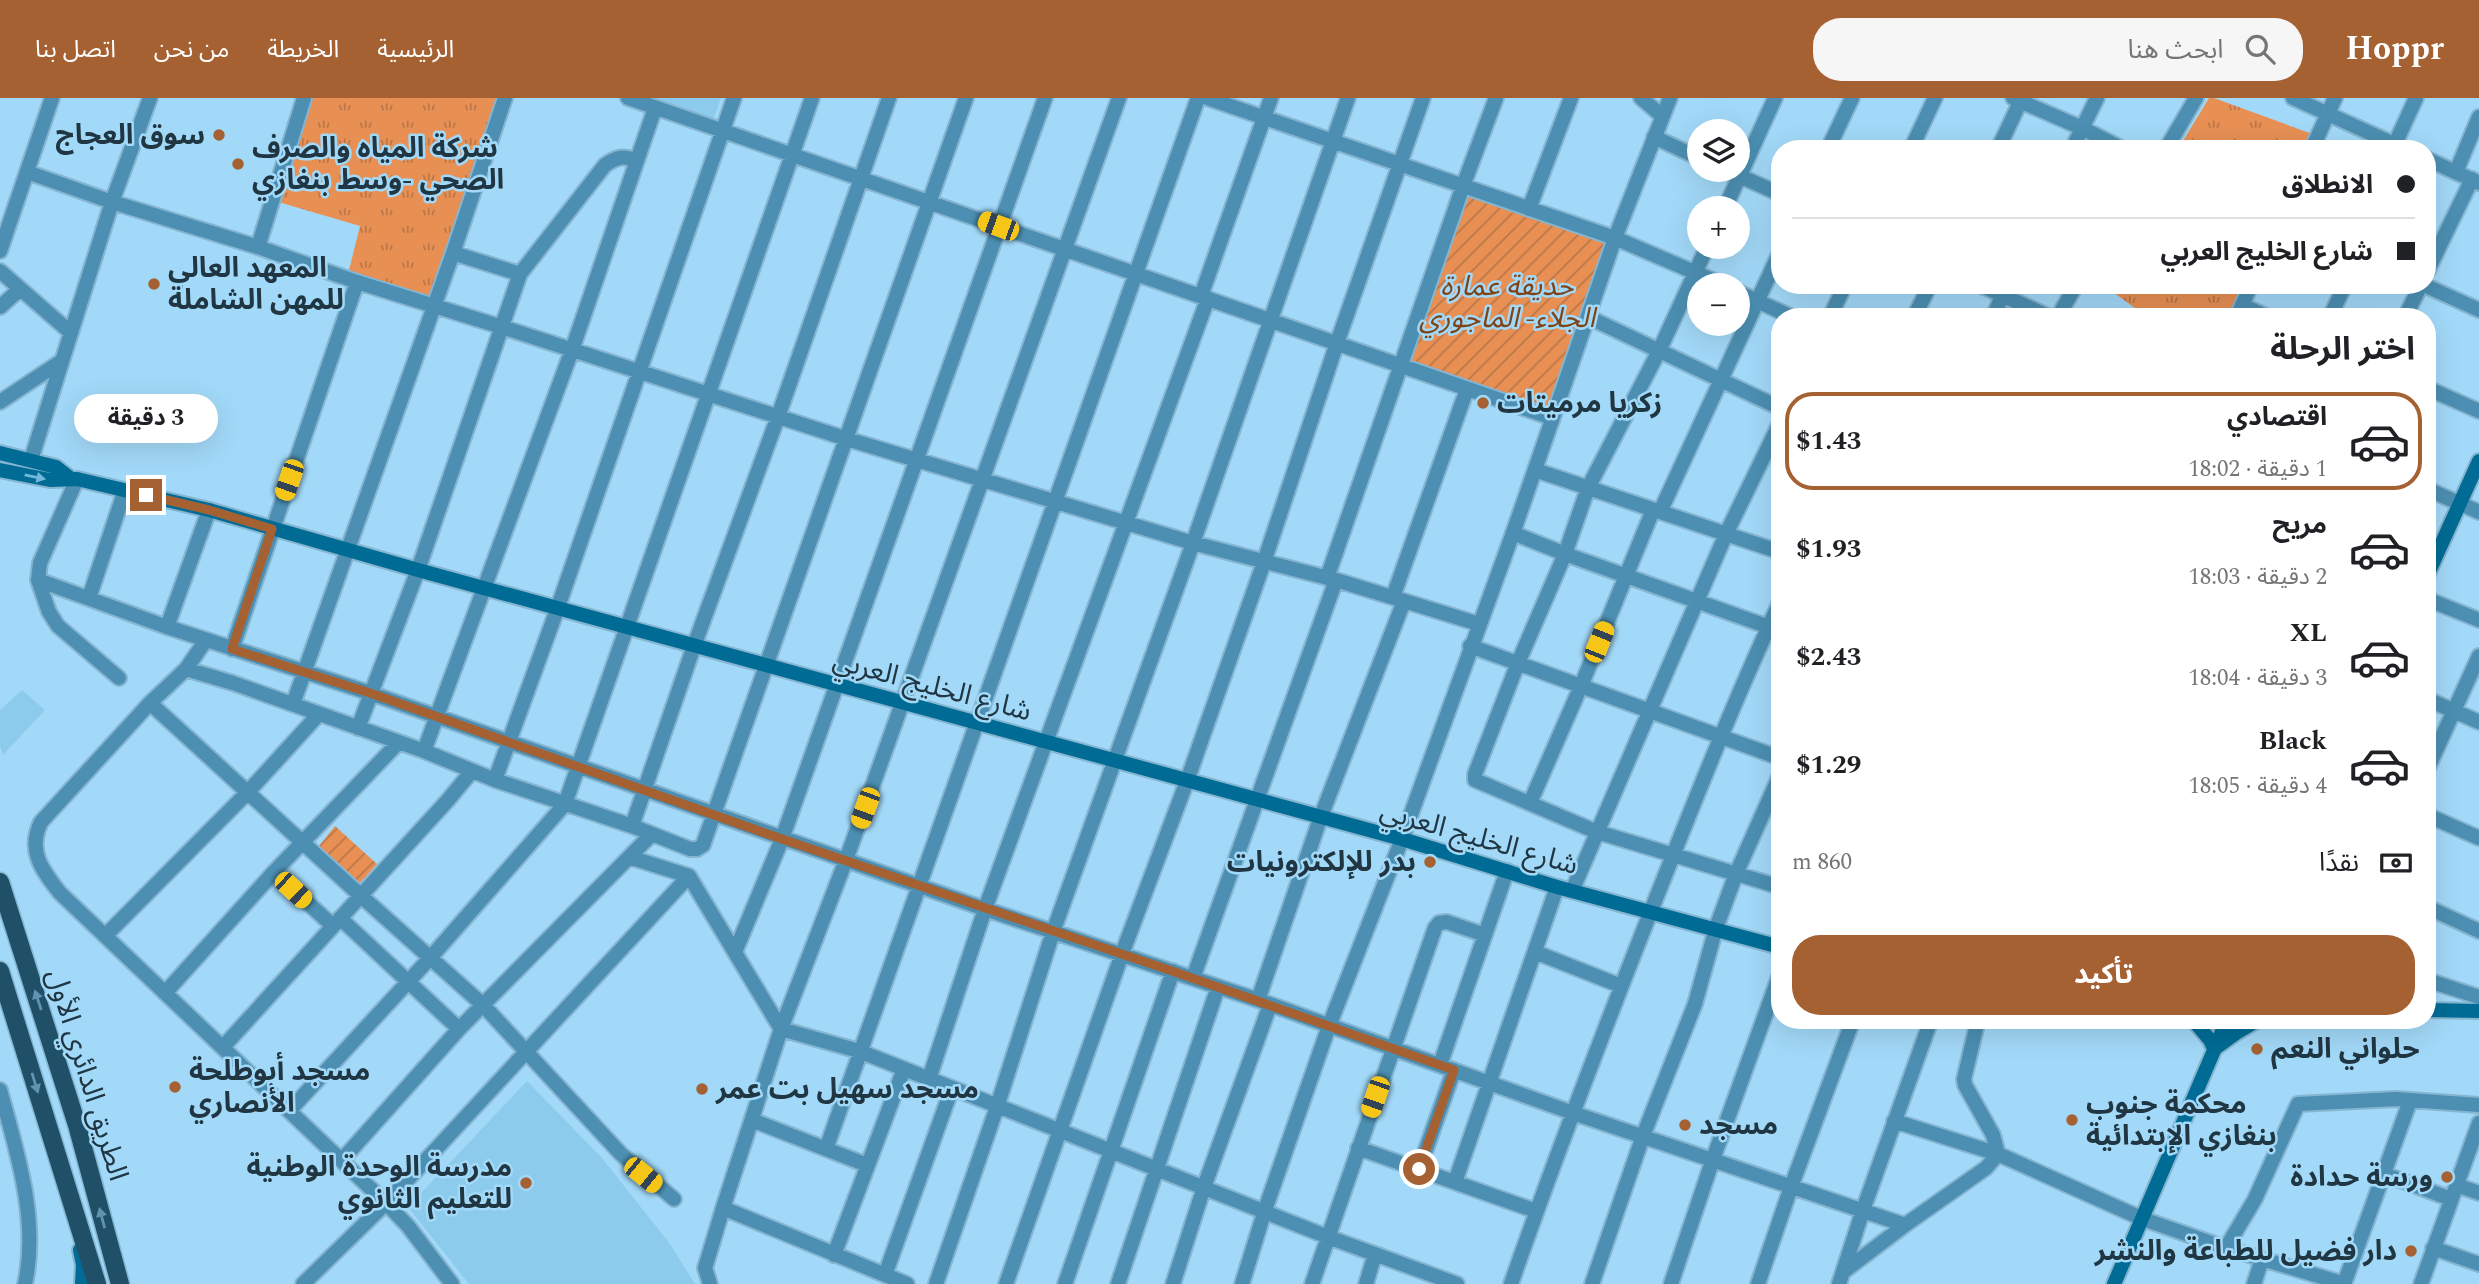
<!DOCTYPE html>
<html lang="ar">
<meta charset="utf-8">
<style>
:root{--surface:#fff;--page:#f6f6f6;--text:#202124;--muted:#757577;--line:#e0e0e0;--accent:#a56132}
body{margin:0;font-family:Spectral,"Noto Sans Arabic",serif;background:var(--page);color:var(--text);direction:rtl;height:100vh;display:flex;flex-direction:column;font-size:26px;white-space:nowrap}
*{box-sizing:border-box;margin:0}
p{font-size:23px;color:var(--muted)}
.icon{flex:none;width:38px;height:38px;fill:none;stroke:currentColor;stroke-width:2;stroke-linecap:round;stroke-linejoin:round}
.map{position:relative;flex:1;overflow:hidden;direction:ltr}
.details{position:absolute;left:1771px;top:210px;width:665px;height:721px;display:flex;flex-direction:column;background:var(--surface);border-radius:28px;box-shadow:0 7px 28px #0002;direction:rtl}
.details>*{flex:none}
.banner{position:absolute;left:1771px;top:42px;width:665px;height:154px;border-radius:28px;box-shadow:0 7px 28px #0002;direction:rtl;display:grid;align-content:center;height:154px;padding:0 21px;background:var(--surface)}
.controls{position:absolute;left:1687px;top:21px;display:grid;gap:14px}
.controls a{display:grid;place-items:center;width:63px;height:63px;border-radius:50%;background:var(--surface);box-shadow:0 7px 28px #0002;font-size:35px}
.end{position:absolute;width:32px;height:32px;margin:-16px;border:9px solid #a56132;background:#fff;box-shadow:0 0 0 4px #fff}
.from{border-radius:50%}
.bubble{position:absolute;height:49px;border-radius:24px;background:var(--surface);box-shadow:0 7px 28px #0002;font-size:23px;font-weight:700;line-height:49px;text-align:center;direction:rtl}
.car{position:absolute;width:21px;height:42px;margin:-21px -10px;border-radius:9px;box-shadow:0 0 5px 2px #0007;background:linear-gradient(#f5c518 24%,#345 0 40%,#f5c518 0 76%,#345 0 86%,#f5c518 0)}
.banner b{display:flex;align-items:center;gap:24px;height:66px;font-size:26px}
.banner b+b{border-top:2px solid var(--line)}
.banner i{width:18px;height:18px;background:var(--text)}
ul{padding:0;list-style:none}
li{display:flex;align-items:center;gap:21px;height:98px;margin:0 14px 10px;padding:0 7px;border:4px solid transparent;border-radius:28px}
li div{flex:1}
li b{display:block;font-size:26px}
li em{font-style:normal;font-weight:700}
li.on{border-color:var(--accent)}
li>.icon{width:63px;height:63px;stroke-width:1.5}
h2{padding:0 21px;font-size:32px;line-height:84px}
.pay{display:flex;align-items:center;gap:18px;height:77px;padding:0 21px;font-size:26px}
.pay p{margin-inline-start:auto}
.cta{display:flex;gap:14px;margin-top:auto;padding:14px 21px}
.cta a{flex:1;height:80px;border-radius:28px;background:var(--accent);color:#fff;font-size:28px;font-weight:700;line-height:80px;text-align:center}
header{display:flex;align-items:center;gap:42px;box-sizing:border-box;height:98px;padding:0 35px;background:var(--accent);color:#fff}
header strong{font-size:33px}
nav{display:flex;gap:38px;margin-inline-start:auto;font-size:24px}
.search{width:490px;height:63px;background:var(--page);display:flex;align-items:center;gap:18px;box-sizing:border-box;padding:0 24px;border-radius:28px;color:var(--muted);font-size:26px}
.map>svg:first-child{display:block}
.built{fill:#8dcbed}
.grass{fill:url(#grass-tufts)}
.garden{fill:url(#garden-furrows)}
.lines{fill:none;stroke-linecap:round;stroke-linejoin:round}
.minor-casing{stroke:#85b5d0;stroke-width:18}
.tertiary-casing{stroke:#85b5d0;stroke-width:18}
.secondary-casing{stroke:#85b5d0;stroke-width:18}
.primary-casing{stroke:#85b5d0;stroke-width:21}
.minor{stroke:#4c8fb2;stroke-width:14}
.tertiary{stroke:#4c8fb2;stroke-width:14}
.secondary{stroke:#006c95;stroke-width:14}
.primary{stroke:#205068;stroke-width:18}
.oneway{fill:#71b8da}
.oneway2{fill:#6194b0}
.route{stroke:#a56132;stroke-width:9}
.poi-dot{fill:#a56132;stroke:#a2d9f8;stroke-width:2.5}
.labels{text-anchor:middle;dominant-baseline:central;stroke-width:5;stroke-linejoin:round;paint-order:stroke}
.poi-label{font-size:28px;font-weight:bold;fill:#203642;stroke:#a2d9f8;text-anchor:start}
.park-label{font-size:28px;font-style:italic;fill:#7e4418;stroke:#a2d9f8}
.street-label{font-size:28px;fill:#203642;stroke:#a2d9f8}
</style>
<header>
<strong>Hoppr</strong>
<div class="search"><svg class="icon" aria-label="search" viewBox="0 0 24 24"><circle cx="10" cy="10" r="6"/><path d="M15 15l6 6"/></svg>ابحث هنا</div>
<nav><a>الرئيسية</a><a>الخريطة</a><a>من نحن</a><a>اتصل بنا</a></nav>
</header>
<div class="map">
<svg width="2479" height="1186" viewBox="0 0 2479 1186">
<defs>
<pattern id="grass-tufts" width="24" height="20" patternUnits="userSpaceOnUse" patternTransform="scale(1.75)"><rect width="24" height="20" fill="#e89054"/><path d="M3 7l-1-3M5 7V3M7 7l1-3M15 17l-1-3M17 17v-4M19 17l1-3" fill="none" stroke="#bc7647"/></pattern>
<pattern id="garden-furrows" width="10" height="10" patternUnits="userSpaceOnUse" patternTransform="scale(1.75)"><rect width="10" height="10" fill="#e89054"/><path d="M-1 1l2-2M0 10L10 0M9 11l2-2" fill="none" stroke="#bc7647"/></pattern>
</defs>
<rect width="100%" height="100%" fill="#a2d9f8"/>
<path class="built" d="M648 0H721L713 23Z
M22 592 45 612 3 657 0 648V612Z
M527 983 602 1060 670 1146 695 1186H469L408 1109Z"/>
<path class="grass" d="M306 0H504L433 207 347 180 360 128 275 103Z
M2209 0H2214L2315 37 2309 51H2178Z
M2103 187H2245L2230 219H2131L2135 210Z"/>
<path class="garden" d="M1463 89 1615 140 1551 320 1400 267Z
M335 728 377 766 360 785 319 748Z"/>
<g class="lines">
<g class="minor-casing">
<path id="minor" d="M628 0 1552 320
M1119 0 846 762 781 931 859 953 1328 1139 1457 1186
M1207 0 1615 140 1724 187
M1641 0 1662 18
M2013 0 2082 30 2123 51
M1654 39 1699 60
M2395 46 2416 0
M1828 51 1852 0
M1911 51 1935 0
M1998 51 2022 0
M2072 51 2097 0
M2166 51 2196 0
M2312 51 2335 0
M1726 72 1780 96
M27 74 112 104 258 149 357 184 502 229 847 341 1193 445 1336 482 1479 526
M2456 74 2479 19
M1725 110 1775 0
M1529 111 1571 0
M258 149 304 0
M1707 149 1659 253 1588 390 1565 456 1518 565 1475 676V682L1597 734 1780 789
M0 153 52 0
M453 155 520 176
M0 173 70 234
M2427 174 2472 81
M1980 187 2050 219
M2424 187 2479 212
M1738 194 1792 219
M1201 198 1271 0
M2242 207 2268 219
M0 209 20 191
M1588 219 1780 310
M1830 219 1845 187
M1914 219 1930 187
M1993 219 2007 187
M2058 219 2076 187
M2237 219 2251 187
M2330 219 2345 187
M2405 219 2421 187
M2427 290 2479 313
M0 304 60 264
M31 362 112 104 150 0
M1535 372 1780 454
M77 381 40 465 38 482 49 514 58 528 119 580
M2427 391 2479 414
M1660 414 1780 154
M1513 435 1565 456 1780 533
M1327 480 1463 88 1496 0
M38 482 167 529 370 595 985 811 1258 902 1573 1015 1905 1127
M1393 499 1467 291
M89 500 125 392
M2427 501 2479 522
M167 529 209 412
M1470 548 1780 660
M232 551 357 184
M186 571 206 542
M2427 601 2479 624
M150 605 360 797 483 907 621 1056 674 1101
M293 606 453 155 505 0
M358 630 418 472 520 176 605 67C617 59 623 57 637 63
M424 653 572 252 655 10
M2427 672 2479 558
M495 682 558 509 734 0
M1530 705 1581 588 1653 412
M2427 717 2479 740
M632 728 694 548 779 316 889 0
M629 759 689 778 781 931 723 1110 907 1186
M274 774 333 828
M1572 793 1726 436 1780 325
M2427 809 2479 833
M340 820 459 931
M105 838 248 694 319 616
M735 854 782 741 1045 0
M1535 854 1621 888
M1193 880 1336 482
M2427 882 2479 899
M165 895 274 774 398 645
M1258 902 1320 721 1404 503
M223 949 448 702 472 673
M1440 967 1507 773
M929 981 985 811 1208 200
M0 992C17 1054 39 1122 25 1186
M290 1012 431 859 565 706 812 0
M752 1022 867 1067
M1894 1023 1998 1056 1993 1037 1965 987 1964 981 1978 922
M1358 1050 1536 1113
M826 1051 1198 0
M342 1062 459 931 652 736
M1419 1071 1454 972
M2384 1076 2451 1101
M1455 1084 1557 789
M2456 1087 2479 1095
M2226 1150 2255 1101 2298 1006 2396 1001 2479 1007
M2433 1150 2479 1166
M834 1157 904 971
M1843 1174 1905 1127 1986 1070 1998 1056 2143 1121 2226 1150 2345 1186
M885 1177 952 990
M303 1186 386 1105 689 778
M452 1186 408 1128 386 1105 60 795C42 772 27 753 41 724L150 605 186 571 233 585 424 653 495 682 632 728 690 751H697L703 747 966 0
M710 1186 705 1170 723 1110
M936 1186 997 1009 1053 834 1193 445 1348 0
M1006 1186 1122 856 1187 683 1264 464 1337 245 1423 0
M1065 1186 1173 873
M1118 1186 1218 889
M1173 1186 1204 1089 1270 907
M1312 1186 1435 830 1439 825 1447 824 1485 837
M1366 1186 1375 1156
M1511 1186C1554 1062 1601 940 1649 818 1691 712 1732 607 1780 504
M1592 1186 1643 1038 1695 906 1716 830 1736 776 1780 677
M1671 1186 1713 1061 1780 876
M1758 1186 1791 1089 1853 922
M1839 1186 1863 1112 1931 922
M2254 1186 2262 1161
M2344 1186 2410 1003
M2421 1186 2479 1025"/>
</g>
<g class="tertiary-casing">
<path id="tertiary" d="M2293 0 2405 51
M2427 61 2479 85
M1242 1186 1265 1112 1329 928 1402 741 1513 435 1615 140 1670 0"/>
</g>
<g class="secondary-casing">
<path id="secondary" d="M0 355 56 369 70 380
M0 372 50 382 77 381 209 412 418 472 1402 741 1557 789 1780 849
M2427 478 2479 363
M2427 912 2479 913
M2193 922 2210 942 2214 951 2236 935 2258 922
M80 1152 83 1167 82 1186
M2114 1186 2227 922"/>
</g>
<g class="primary-casing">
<path id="primary" d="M0 784 77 1027 120 1186
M0 873 97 1186"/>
</g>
<use href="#minor" class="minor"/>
<use href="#tertiary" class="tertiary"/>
<use href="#secondary" class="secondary"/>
<use href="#primary" class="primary"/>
</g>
<defs><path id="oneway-solid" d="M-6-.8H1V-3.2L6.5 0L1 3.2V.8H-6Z" transform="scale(1.75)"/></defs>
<use class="oneway" href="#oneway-solid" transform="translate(35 379) rotate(12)"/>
<g class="oneway2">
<use href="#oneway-solid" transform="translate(38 902) rotate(-108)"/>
<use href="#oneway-solid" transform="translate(35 985) rotate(73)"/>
<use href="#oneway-solid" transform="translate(102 1120) rotate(-105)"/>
</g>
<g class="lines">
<path class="route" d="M146 397 209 412 272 431 232 551 370 595 782 741 1172 873 1454 972 1419 1071"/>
</g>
<g class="poi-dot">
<circle cx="219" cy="37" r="7"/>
<circle cx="238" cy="66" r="7"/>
<circle cx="154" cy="186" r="7"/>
<circle cx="1483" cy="305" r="7"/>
<circle cx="1430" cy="764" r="7"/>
<circle cx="2257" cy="951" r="7"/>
<circle cx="175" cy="989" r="7"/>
<circle cx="702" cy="991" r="7"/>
<circle cx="2072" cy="1022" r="7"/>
<circle cx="1685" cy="1027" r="7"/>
<circle cx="2447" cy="1079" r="7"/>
<circle cx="526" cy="1085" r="7"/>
<circle cx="2411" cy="1153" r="7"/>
</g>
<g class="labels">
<g class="poi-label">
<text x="205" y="37" text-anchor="end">سوق العجاج</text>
<text x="252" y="50">شركة المياه والصرف<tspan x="252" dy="32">الصحي -وسط بنغازي</tspan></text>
<text x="168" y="170">المعهد العالي<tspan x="168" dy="32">للمهن الشاملة</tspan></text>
<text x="1497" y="305">زكريا مرميتات</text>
<text x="1416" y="764" text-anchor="end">بدر للإلكترونيات</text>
<text x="2271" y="951">حلواني النعم</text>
<text x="189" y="973">مسجد أبوطلحة<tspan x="189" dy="32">الأنصاري</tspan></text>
<text x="716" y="991">مسجد سهيل بت عمر</text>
<text x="2086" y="1006">محكمة جنوب<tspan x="2086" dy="32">بنغازي الإبتدائية</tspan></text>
<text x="1699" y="1027">مسجد</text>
<text x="512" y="1069" text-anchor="end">مدرسة الوحدة الوطنية<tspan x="512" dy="32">للتعليم الثانوي</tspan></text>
<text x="2433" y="1079" text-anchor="end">ورسة حدادة</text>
<text x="2397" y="1153" text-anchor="end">دار فضيل للطباعة والنشر</text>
</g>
<g class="park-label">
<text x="1507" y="188">حديقة عمارة<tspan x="1507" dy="32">الجلاء- الماجوري</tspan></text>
</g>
<g class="street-label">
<text transform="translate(932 588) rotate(15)">شارع الخليج العربي</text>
<text transform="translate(1479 740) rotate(16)">شارع الخليج العربي</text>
<text transform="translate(87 977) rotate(73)">الطريق الدائري الأول</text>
</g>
</g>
</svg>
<div class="controls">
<a><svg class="icon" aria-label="layers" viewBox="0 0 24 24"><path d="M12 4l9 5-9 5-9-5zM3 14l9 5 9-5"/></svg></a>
<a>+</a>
<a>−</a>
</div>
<i class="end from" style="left:1419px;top:1071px"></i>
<i class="end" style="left:146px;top:397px"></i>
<div class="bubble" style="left:74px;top:296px;width:144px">3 دقيقة</div>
<i class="car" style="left:998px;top:128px;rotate:290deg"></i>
<i class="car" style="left:289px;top:382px;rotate:199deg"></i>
<i class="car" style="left:1599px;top:544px;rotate:22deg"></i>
<i class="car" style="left:865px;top:710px;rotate:200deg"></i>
<i class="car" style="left:293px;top:792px;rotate:133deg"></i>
<i class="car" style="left:1375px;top:999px;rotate:199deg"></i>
<i class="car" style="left:643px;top:1077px;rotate:129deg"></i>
<div class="banner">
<b><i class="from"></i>الانطلاق</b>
<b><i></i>شارع الخليج العربي</b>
</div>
<section class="details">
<h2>اختر الرحلة</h2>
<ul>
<li class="on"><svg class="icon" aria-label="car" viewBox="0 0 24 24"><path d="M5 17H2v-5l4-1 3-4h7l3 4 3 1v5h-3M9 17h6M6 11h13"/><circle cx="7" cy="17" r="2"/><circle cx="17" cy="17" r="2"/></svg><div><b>اقتصادي</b><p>1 دقيقة · 18:02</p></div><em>$1.43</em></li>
<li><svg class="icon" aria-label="car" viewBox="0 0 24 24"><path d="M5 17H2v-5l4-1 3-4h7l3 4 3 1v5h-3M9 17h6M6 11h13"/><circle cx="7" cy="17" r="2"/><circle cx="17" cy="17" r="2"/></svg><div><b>مريح</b><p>2 دقيقة · 18:03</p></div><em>$1.93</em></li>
<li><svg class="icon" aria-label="car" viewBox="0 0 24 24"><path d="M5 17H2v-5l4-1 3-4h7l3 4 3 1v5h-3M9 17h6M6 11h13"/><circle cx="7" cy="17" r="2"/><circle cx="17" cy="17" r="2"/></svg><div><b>XL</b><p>3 دقيقة · 18:04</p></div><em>$2.43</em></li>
<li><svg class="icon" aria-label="car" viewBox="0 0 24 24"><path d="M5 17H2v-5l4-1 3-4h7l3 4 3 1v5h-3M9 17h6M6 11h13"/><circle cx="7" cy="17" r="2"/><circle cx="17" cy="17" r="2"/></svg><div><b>Black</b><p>4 دقيقة · 18:05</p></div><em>$1.29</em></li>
</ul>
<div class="pay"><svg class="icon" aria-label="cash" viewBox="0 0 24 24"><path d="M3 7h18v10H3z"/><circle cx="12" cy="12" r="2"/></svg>نقدًا<p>860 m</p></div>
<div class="cta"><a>تأكيد</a></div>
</section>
</div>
